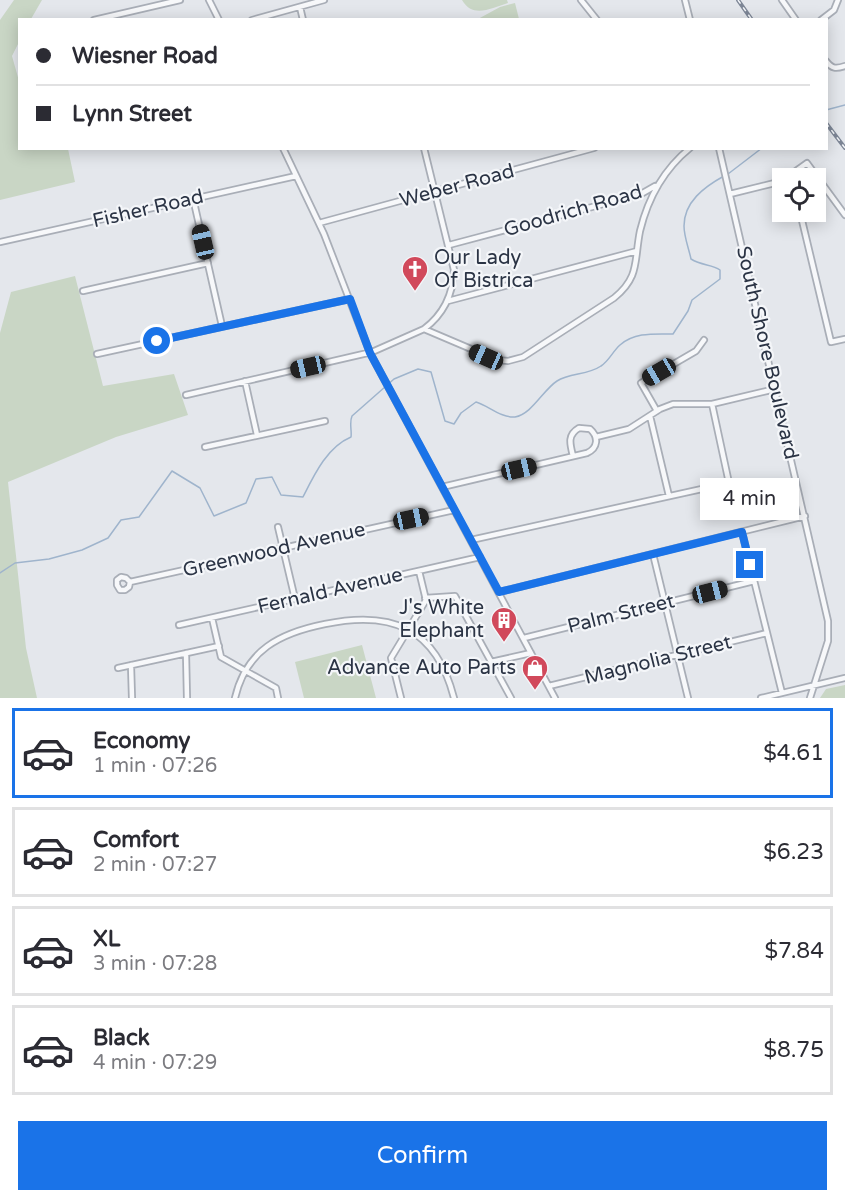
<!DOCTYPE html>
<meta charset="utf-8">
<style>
:root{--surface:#fff;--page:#f7f7f7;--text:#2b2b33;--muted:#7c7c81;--line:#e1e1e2;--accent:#1a73e8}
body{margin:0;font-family:"Varela Round",sans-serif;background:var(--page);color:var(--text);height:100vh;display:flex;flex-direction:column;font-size:22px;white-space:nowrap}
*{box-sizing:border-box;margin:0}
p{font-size:20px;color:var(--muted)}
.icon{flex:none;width:33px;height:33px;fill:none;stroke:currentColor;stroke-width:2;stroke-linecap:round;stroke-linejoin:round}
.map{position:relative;height:698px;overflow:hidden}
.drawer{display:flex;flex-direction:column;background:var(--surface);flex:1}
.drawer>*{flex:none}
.hud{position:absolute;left:18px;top:18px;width:810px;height:132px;border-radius:0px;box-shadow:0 3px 15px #0003;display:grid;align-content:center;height:132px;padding:0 18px;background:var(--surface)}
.tools{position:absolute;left:772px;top:168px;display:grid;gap:12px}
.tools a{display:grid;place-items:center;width:54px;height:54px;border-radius:0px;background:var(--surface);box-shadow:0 3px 15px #0003;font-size:30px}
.end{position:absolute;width:27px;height:27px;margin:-14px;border:8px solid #1a73e8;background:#fff;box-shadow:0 0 0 3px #fff}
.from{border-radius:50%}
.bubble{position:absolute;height:42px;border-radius:0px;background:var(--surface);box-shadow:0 3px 15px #0003;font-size:20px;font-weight:600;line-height:42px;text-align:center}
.car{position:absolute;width:18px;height:36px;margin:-18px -9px;border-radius:8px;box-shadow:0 0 4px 2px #0007;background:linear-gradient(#222 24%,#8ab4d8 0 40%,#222 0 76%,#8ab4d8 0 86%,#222 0)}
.hud b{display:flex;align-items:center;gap:21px;height:57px;font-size:22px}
.hud b+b{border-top:2px solid var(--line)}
.hud i{width:15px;height:15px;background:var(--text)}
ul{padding:10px 0 0;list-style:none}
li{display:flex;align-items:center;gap:18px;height:90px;margin:0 12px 9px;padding:0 6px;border:3px solid var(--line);border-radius:0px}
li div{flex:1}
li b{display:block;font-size:22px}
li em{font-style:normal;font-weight:600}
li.current{border-color:var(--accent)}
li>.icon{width:54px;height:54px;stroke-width:1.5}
.button{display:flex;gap:12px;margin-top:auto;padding:12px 18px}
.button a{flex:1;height:69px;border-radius:0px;background:var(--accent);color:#fff;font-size:24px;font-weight:600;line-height:69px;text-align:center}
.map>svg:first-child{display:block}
.green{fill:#c9d6c5}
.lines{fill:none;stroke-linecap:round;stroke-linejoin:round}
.stream{stroke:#9fb4cc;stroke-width:1.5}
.minor-casing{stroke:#a9aeb7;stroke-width:8}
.minor{stroke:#f7f8fa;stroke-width:4.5}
.rail-casing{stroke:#7d8696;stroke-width:4}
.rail{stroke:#f4f6f9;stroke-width:1.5;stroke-dasharray:4.5;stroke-linecap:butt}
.route{stroke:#1a73e8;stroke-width:8}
.labels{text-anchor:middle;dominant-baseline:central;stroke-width:4.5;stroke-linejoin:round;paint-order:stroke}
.street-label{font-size:20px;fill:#2b3445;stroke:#f4f6f9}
.poi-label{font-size:20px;fill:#2b3445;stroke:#f4f6f9;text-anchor:end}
</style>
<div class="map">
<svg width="845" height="698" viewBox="0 0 845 698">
<rect width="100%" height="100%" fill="#e4e7ec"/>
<path class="green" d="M14 0H42L31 19 20 20 19 42 12 56 19 81 20 148 68 149 75 182 0 200V20Z
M462 0H507L508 3C491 8 473 19 462 0Z
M515 3 519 19H478L500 7Z
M75 276 103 386 174 374 188 415 116 437 8 482 26 648 37 698H0V333L11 292Z
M362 645 376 698H304L295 662Z
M845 685V698H820L826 689Z"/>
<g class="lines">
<path class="stream" d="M826 110 845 105
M728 174 762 148
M0 573 15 563 49 559 82 550 108 538 121 520 139 517 172 471 200 488 214 516 246 503 256 479 272 477 281 495 303 497C314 475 327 447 351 437 352 430 349 423 352 416L394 379 418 369 431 372 445 421 454 424 461 413 476 402C489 406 501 418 515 417 532 414 543 390 557 381 570 373 588 375 601 366 609 361 613 351 620 345 635 332 654 334 673 334L688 311 692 300 720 279V270C712 264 702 266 691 259 689 249 684 237 684 226 684 202 704 187 724 176"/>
<g class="minor-casing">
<path id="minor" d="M209 0 219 20
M581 0 597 20
M685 0 690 20
M782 0 796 20
M300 7 303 20
M94 20 180 0
M252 20 324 0
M821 20 834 10 838 0
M826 61C832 69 836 69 845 66
M283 148 324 234 370 353 555 698
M424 148 454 270C453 295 444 314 424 329
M719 148 828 621V641L810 698
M786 178 807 163 845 215
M730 194 783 181
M193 198 222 326
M800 212 831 342 845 339
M319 223 594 148
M0 242 296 176
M449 245 641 194 655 186
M83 291 208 263
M448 301 637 251
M97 354 350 299
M245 381 257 435
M186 395 372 352 424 329 497 360 508 361 523 357 614 298C640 277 634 261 640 231 648 198 663 170 690 148
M657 411 641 383 696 351 704 340
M650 416 669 496
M596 437 629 429 660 409 673 404H712L775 389
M205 447 325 421
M442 487 587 453C598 448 599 437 590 429L579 428C567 435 570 444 573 456
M278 527 295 599
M742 532 782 693
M471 540 729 483 712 404
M653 554 688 698
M130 582 129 587 125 590H120L117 585V580L121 577 126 578 130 582 454 510
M499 592 805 516
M425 598 455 596 511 698
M212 618 221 657 276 688 278 698
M179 625 480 557
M524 638 754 581
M186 653 187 698
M491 662 531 653
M131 665 132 698
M118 668 219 646
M549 686 767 633
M235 698C246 650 280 633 325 624 392 610 436 628 454 698
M401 698 391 658 426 600 419 571
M761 698 845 678"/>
</g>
<use href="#minor" class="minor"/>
<g class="rail-casing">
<path id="rail" d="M738 0 752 20
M826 123 845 148"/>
</g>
<use href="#rail" class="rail"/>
</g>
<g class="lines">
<path class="route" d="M157 341 350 299 370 353 499 592 742 532 750 565"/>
</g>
<defs>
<g id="church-pin" transform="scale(1.35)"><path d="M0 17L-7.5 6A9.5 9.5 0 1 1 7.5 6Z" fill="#d1495b" stroke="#f4f6f9"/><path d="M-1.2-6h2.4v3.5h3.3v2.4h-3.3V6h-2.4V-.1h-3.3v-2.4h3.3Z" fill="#fff"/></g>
<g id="building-pin" transform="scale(1.35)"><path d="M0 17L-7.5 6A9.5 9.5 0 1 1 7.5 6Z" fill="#d1495b" stroke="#f4f6f9"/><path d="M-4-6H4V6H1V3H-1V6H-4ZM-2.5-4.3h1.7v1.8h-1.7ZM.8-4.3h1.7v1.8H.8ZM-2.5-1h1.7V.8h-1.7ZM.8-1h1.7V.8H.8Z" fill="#fff"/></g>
<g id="shop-pin" transform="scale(1.35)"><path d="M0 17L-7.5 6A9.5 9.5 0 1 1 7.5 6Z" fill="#d1495b" stroke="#f4f6f9"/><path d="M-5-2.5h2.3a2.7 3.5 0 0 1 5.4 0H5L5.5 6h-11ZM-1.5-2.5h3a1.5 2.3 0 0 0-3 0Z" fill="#fff"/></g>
</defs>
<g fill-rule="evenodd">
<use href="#church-pin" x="415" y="269"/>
<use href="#building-pin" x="504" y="620"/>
<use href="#shop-pin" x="535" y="668"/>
</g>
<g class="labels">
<g class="street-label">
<text transform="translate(457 186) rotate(-15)">Weber Road</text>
<text transform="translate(148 209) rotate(-13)">Fisher Road</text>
<text transform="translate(573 211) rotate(-16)">Goodrich Road</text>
<text transform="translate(767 353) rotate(77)">South Shore Boulevard</text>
<text transform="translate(274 550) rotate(-13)">Greenwood Avenue</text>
<text transform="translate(330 591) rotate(-13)">Fernald Avenue</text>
<text transform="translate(621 614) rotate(-14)">Palm Street</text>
<text transform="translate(658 660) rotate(-14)">Magnolia Street</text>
</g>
<g class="poi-label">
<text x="434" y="258" text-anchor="start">Our Lady<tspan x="434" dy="23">Of Bistrica</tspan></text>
<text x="484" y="608">J's White<tspan x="484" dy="23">Elephant</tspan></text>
<text x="516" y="668">Advance Auto Parts</text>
</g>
</g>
</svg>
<div class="tools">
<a><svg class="icon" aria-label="locate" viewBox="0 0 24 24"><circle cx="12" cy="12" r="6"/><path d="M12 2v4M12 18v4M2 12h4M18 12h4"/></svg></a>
</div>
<i class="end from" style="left:157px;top:341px"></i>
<i class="end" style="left:750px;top:565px"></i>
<div class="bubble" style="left:700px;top:478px;width:99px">4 min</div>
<i class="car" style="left:203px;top:242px;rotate:347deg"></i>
<i class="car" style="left:486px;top:357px;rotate:294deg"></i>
<i class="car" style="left:308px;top:367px;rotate:257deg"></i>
<i class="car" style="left:659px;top:372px;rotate:240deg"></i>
<i class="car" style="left:519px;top:469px;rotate:77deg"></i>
<i class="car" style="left:411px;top:519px;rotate:78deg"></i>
<i class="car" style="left:710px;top:592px;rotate:76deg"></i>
<div class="hud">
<b><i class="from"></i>Wiesner Road</b>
<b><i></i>Lynn Street</b>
</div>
</div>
<section class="drawer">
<ul>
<li class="current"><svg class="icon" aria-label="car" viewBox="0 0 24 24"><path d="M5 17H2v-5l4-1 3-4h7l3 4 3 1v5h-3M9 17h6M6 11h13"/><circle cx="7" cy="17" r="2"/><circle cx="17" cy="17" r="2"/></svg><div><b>Economy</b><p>1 min · 07:26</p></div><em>$4.61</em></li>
<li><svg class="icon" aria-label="car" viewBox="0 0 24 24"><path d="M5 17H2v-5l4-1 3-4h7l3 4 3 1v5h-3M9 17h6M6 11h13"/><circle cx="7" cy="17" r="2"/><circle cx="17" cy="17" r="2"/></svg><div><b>Comfort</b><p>2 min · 07:27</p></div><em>$6.23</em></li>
<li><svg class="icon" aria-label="car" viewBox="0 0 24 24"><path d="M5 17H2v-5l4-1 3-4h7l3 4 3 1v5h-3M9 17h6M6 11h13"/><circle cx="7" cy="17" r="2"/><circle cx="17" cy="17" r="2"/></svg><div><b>XL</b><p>3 min · 07:28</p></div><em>$7.84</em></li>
<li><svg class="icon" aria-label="car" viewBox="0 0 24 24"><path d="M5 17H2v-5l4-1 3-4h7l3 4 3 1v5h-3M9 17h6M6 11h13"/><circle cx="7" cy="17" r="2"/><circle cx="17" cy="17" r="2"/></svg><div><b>Black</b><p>4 min · 07:29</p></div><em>$8.75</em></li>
</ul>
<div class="button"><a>Confirm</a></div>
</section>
